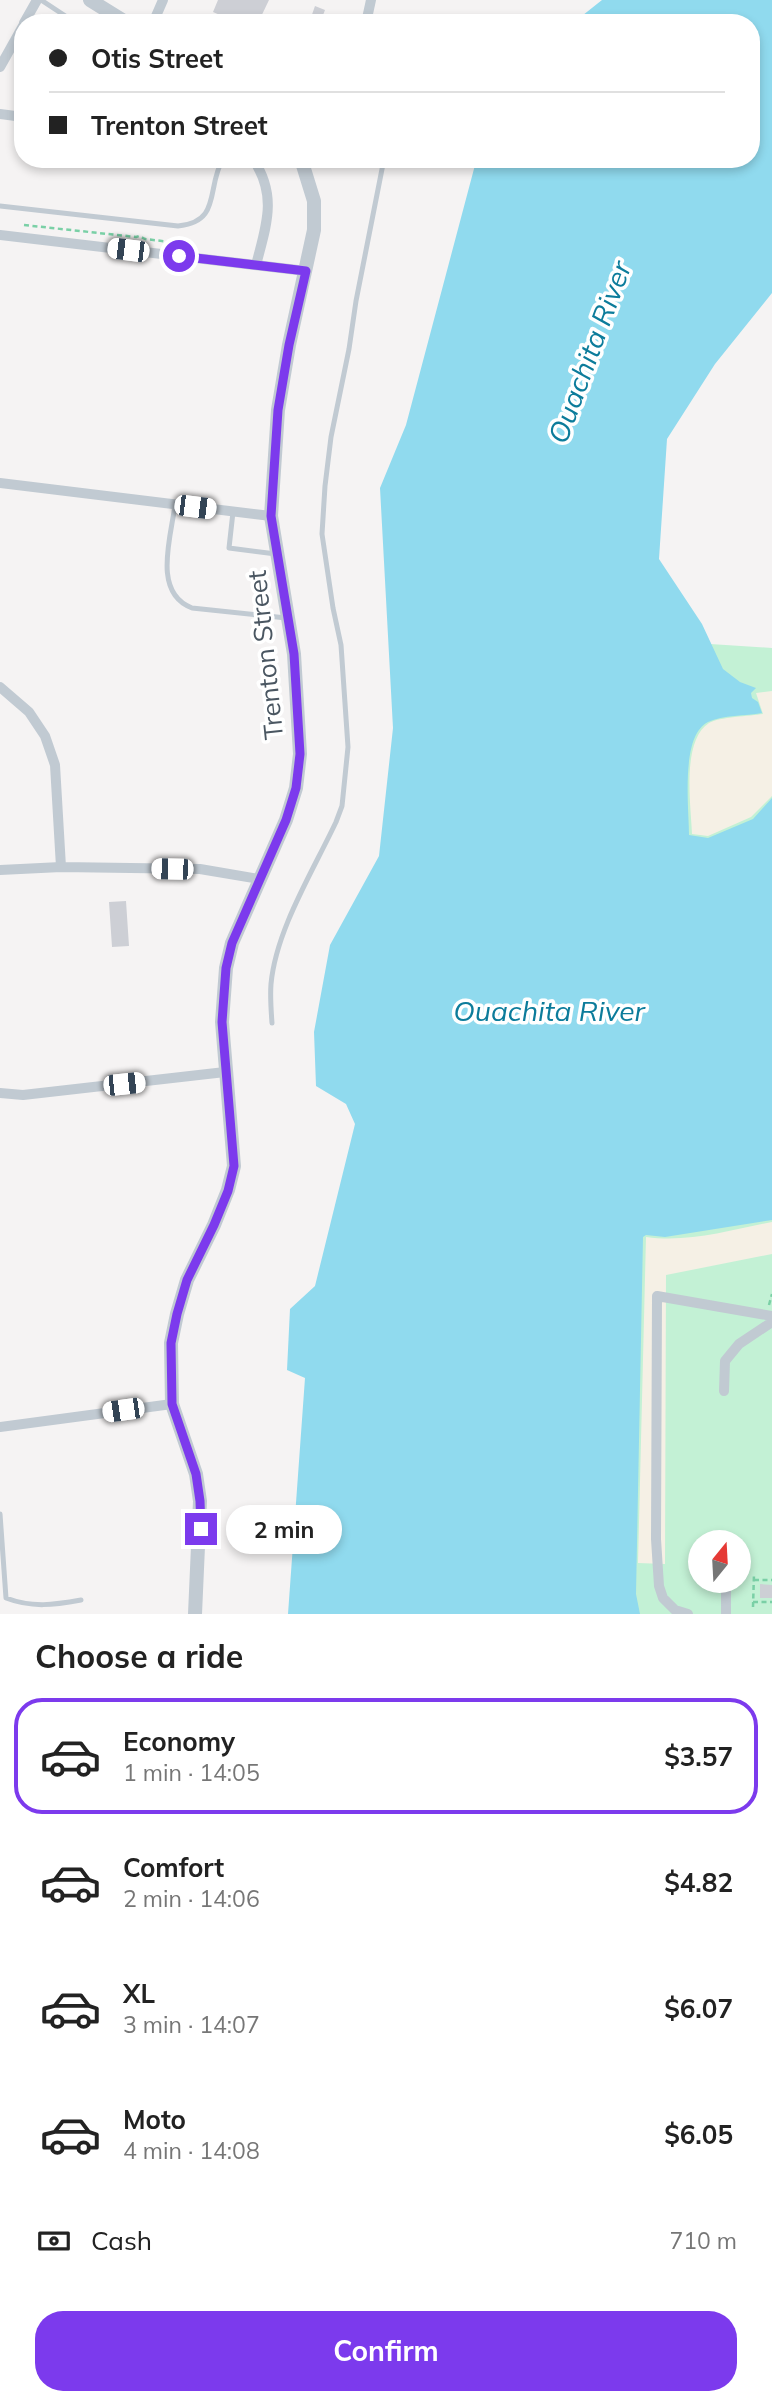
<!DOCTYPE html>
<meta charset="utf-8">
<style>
:root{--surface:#fff;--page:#f2f2f2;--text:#222;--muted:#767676;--line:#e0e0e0;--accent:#7c3aed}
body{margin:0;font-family:Mulish,sans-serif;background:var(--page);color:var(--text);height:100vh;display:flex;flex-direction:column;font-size:26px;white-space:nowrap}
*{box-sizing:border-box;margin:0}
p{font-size:23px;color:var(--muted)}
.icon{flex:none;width:38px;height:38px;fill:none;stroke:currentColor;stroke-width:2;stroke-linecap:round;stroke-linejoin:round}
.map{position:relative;height:1614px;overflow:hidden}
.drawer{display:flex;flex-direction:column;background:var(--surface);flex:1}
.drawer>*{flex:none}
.banner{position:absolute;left:14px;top:14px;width:746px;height:154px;border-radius:28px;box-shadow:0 4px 10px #0003;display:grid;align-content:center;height:154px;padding:0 35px;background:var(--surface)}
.needle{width:46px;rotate:18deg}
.buttons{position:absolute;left:688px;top:1530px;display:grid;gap:14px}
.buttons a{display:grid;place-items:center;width:63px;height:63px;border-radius:50%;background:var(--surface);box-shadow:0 4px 10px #0003;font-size:35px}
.end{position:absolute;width:32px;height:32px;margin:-16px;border:9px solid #7c3aed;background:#fff;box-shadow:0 0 0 4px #fff}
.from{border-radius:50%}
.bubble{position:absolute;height:49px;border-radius:24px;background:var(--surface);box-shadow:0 4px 10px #0003;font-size:23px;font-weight:700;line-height:49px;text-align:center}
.car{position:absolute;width:21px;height:42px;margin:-21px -10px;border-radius:9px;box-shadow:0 0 5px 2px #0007;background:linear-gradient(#fff 24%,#345 0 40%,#fff 0 76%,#345 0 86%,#fff 0)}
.banner b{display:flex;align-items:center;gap:24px;height:66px;font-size:26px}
.banner b+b{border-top:2px solid var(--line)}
.banner i{width:18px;height:18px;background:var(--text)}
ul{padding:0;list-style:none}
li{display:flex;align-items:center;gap:21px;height:116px;margin:0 14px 10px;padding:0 21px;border:4px solid transparent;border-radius:28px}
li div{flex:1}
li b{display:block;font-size:26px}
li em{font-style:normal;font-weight:700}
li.selected{border-color:var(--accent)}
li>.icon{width:63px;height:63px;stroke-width:1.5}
h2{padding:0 35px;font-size:32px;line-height:84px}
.pay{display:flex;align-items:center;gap:18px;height:77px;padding:0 35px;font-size:26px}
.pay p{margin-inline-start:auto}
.button{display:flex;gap:14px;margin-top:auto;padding:14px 35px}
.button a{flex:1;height:80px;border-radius:28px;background:var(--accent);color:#fff;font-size:28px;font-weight:700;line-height:80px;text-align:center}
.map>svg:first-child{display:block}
.green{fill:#c3f1d5;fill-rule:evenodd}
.sand{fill:#f5f0e5}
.water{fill:#90daee}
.building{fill:#cdcfd5}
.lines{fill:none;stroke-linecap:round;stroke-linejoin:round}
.path{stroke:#7ad0a6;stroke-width:2.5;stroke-dasharray:5 3.5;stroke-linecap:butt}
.service{stroke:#c1cad2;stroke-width:5}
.minor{stroke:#c1cad2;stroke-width:10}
.tertiary{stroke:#c1cad2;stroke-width:14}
.route{stroke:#7c3aed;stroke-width:9}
.labels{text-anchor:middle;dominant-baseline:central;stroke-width:7;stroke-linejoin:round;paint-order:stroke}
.street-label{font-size:26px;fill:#4a5661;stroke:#fff}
.water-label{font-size:28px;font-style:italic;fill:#0c7c9b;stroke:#fff}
</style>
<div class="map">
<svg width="772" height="1614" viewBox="0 0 772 1614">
<rect width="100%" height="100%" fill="#f5f3f3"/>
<path class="green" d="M664 641 772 648V1614H634L641 1101ZM700 1542H738V1580H700Z"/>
<path class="sand" d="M772 691V796L751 817 708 836 692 834C691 805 681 741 709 723 719 717 750 716 763 714L756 693Z
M772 1222V1254L666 1275 665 1564 638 1563 646 1237C689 1243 731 1230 772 1222Z"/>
<path class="water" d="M602 0H772V293L715 364 667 439 659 559 702 624 723 669 740 682 756 688 751 693 752 698 758 702 762 713C746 716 723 715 708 722 680 736 689 808 689 835L708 838 753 819 772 798V1220L665 1237 646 1235 643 1237 636 1594 640 1614H288L305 1378 287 1370 290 1309 315 1286 355 1124 346 1104 316 1086 314 1032 330 945 379 856 393 728 380 488 406 425 475 165 479 159H751V23H573Z"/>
<path class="building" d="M218 0H269L258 23H238L213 12Z
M315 6 325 10 320 23H309Z
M126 901 129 946 112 947 109 902Z
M760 1584 772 1585V1598H760Z"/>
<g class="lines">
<path class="path" d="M24 225 136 237 139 236 145 239 179 243
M769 1305 772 1294
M754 1580H772
M753 1602H772
M753 1607 754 1574"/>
<path class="service" d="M41 0 76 23
M0 206 178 226C222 222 206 187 223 159
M175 505C171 537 152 593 192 608L286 618
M233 512 229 548 276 554
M272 1023C271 1010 270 997 271 984 276 930 313 871 336 822L342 806 348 747 341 645 333 608 322 534 325 486 331 437 349 349 356 301 384 159
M0 1514 6 1598C32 1608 54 1605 81 1600"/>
<path class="minor" d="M24 23 37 0
M153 23 163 0
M366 23 371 0
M0 67 23 26
M0 114 23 117
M253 159C278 196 266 226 256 265
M0 235 306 271
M0 483 271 516
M0 687 29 712 45 736 55 765 61 867
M0 870 61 867 200 869 259 879
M0 1093 23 1095 225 1072
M724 1391 725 1361 739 1344 772 1322
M0 1427 172 1404
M726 1591V1614
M688 1614 675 1610 663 1598 659 1586 656 1539 657 1296 772 1316"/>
<path class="tertiary" d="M90 0 127 23
M195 1614 200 1501 196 1474 172 1404 171 1343 177 1314 187 1280 214 1225 228 1190 234 1166 222 1022 226 968 232 943 286 820 296 788 300 754 294 654 271 516 278 410 289 345 314 230V201L301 159"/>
</g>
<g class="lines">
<path class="route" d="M179 256 306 271 289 345 278 410 271 516 294 654 300 754 296 788 286 820 232 943 226 968 222 1022 234 1166 228 1191 214 1225 187 1280 177 1314 171 1343 172 1404 196 1474 200 1501 201 1529"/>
</g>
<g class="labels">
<g class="street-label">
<text transform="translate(265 655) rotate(-96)">Trenton Street</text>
</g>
<g class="water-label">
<text transform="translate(589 352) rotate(-70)">Ouachita River</text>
<text x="549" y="1010">Ouachita River</text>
</g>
</g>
</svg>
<div class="buttons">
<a><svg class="needle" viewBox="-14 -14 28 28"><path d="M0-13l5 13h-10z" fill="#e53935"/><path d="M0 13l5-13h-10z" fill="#767676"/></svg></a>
</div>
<i class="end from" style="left:179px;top:256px"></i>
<i class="end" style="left:201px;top:1529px"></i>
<div class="bubble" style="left:226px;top:1505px;width:116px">2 min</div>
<i class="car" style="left:128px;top:250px;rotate:277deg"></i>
<i class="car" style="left:195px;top:507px;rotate:97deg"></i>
<i class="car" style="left:172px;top:869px;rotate:271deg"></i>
<i class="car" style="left:124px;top:1084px;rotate:84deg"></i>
<i class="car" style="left:123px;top:1410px;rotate:262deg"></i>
<div class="banner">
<b><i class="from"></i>Otis Street</b>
<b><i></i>Trenton Street</b>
</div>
</div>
<section class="drawer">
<h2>Choose a ride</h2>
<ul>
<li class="selected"><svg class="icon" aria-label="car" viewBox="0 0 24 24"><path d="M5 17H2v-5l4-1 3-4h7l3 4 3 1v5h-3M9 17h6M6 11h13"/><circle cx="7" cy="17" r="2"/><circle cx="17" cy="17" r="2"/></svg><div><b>Economy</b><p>1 min · 14:05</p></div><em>$3.57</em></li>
<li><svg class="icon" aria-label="car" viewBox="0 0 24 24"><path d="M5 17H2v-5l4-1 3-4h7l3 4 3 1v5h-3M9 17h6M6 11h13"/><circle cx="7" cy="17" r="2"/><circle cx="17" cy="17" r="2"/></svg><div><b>Comfort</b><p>2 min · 14:06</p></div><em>$4.82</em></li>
<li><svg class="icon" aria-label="car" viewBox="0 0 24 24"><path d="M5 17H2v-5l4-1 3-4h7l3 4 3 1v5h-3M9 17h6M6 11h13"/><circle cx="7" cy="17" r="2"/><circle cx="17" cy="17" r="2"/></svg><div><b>XL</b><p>3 min · 14:07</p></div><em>$6.07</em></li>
<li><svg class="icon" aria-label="car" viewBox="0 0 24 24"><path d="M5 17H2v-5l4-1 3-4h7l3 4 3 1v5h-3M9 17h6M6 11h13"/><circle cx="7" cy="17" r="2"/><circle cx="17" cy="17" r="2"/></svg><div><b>Moto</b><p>4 min · 14:08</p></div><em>$6.05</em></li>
</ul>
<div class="pay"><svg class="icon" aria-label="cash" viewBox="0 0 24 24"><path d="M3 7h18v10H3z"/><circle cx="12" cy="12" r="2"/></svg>Cash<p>710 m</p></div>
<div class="button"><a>Confirm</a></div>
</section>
